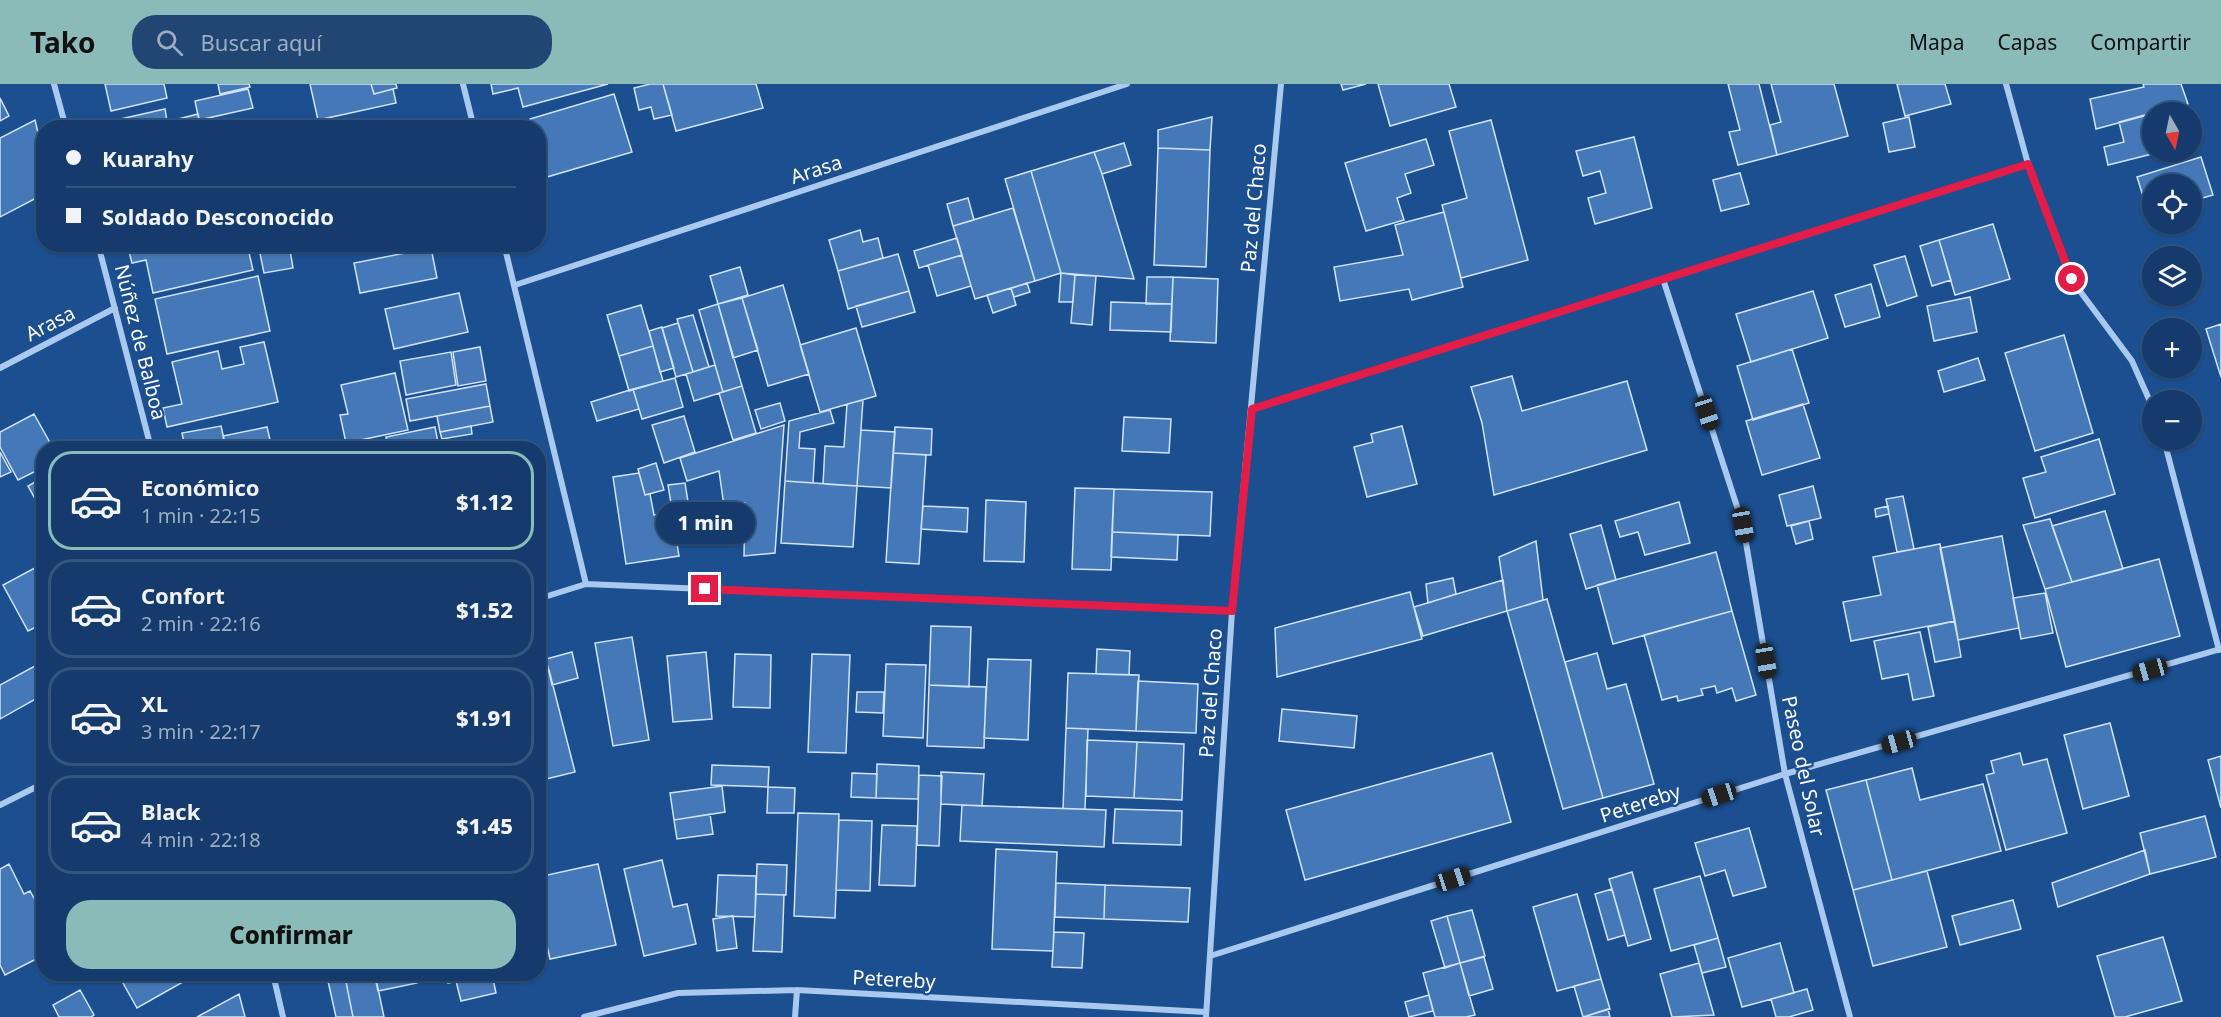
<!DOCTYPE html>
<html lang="es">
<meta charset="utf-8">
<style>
:root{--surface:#143b6b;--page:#214673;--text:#f1f3f6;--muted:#9dadc1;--line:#33557e;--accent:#8bbbb9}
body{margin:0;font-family:"Noto Sans",sans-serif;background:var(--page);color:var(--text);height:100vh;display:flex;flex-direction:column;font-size:22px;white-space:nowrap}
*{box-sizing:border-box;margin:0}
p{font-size:20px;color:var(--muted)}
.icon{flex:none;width:33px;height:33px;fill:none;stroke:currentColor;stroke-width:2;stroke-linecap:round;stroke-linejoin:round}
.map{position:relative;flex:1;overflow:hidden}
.drawer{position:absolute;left:36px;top:357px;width:510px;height:540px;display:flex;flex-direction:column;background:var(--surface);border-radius:24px;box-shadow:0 2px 4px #0004,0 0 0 2px var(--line)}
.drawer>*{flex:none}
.top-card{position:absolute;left:36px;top:36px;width:510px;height:132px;border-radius:24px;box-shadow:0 2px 4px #0004,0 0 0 2px var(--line);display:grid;align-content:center;height:132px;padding:0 30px;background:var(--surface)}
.needle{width:39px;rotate:171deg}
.controls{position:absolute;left:2142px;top:18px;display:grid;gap:12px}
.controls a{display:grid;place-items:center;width:60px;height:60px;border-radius:50%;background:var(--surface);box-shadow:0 2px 4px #0004,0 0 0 2px var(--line);font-size:30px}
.end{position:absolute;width:27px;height:27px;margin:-14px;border:8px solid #e11d48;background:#fff;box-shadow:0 0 0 3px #fff}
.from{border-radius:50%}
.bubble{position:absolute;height:42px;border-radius:21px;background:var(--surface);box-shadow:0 2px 4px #0004,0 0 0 2px var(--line);font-size:20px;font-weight:800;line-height:42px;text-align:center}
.car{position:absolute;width:18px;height:36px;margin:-18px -9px;border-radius:8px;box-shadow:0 0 4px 2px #0007;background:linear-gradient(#222 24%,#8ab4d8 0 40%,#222 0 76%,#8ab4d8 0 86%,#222 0)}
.top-card b{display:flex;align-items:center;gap:21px;height:57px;font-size:22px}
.top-card b+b{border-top:2px solid var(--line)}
.top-card i{width:15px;height:15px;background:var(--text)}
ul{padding:10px 0 0;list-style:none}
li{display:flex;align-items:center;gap:18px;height:99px;margin:0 12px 9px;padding:0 18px;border:3px solid var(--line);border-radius:24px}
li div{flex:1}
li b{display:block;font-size:22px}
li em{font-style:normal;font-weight:800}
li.active{border-color:var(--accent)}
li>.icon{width:54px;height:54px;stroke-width:1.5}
.action{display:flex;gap:12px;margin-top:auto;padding:12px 30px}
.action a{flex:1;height:69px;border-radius:24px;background:var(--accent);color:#111;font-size:24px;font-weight:800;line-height:69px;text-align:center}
header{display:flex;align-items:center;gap:36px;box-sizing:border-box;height:84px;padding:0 30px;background:var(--accent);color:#111}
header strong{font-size:28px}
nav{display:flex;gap:33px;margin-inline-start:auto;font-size:21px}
.search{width:420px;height:54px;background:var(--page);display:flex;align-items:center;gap:15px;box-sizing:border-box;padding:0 21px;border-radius:24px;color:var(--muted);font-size:22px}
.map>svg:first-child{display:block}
.building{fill:#4478b7;stroke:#cfe3fa;stroke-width:1.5}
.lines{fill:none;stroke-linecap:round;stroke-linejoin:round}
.minor{stroke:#a9c9ee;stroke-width:6}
.route{stroke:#e11d48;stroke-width:8}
.labels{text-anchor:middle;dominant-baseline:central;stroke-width:4.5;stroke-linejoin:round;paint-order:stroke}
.street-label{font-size:20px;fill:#fff;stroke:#1b4f8f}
</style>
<header>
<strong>Tako</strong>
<div class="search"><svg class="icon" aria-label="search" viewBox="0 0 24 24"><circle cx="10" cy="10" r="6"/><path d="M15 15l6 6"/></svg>Buscar aquí</div>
<nav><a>Mapa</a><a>Capas</a><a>Compartir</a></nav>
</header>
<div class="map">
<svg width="2221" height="933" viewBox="0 0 2221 933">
<rect width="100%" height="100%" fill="#1b4f8f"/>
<path class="building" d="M105 0H164L167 14 111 27Z
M218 0H249L250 3 220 10Z
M310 0H371L374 10 393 5 396 19 318 36Z
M371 0H396L397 4 374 10Z
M491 0H608L523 23 518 4 493 10Z
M650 0H663L672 31 654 35 651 23 639 26 634 4Z
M663 0H756L763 24 676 47Z
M1341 0H1366L1343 6Z
M1378 0H1449L1456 23 1390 42Z
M1728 0H1759L1777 71 1738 81 1729 48 1740 46Z
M1771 0H1834L1848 52 1777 71 1770 41 1781 38Z
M1897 0H1945L1951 20 1905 32Z
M2143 0H2181L2188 20 2096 45 2090 15 2144 3Z
M248 5 253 24 199 36 195 17Z
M614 10 632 68 547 93 538 65V44H532L530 35Z
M0 14 9 32 0 37Z
M2182 22 2184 28H2155Z
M165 25 168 43 179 40 178 35 198 30 201 44H118L116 36Z
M2152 29V68H2160L2108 81 2104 63 2124 58 2119 38Z
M1212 33 1210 66 1158 64V46Z
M1909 33 1915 63 1889 68 1883 39Z
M35 36 44 75V110L0 133V54Z
M1491 36 1528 176 1461 194 1442 121 1467 114 1449 47Z
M390 37 391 44H358Z
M1634 53 1652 124 1595 140 1588 114 1606 109 1600 87 1583 92 1576 67Z
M1426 55 1434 81 1405 90 1411 109 1397 114 1404 136 1366 147 1345 79Z
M1124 59 1131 81 1102 90 1094 68Z
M1158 64 1210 66 1206 183 1154 181Z
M1094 68 1102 90 1134 195 1061 189 1031 87Z
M2201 73 2213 111 2192 117V100H2152V129L2149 131 2137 93Z
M1031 87 1061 189 1035 197 1005 95Z
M1740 89 1749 120 1721 127 1713 96Z
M968 114 974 136 953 142 947 120Z
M1013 124 1035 197 975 215 953 142Z
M1444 128 1463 203 1412 216 1409 205 1340 217 1334 183 1403 171 1395 141Z
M1993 140 2010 195 1955 211 1939 156Z
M860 146 863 158 878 154 883 174 838 187 829 156Z
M957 154 962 171 919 184 914 167Z
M1939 156 1951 196 1932 202 1920 162Z
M127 160H247L253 186 153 209 146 176 132 179Z
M258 160H289L293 184 264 189Z
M431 164 437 194 360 209 354 179Z
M898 170 909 207 848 225 838 187Z
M962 171 971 202 937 212 928 181Z
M1905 172 1917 212 1887 222 1874 181Z
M740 183 748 211 718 220 710 192Z
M1061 189 1075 191 1073 218H1059Z
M1075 191 1096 192 1092 241 1071 239Z
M258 192 270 247 167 270 155 215Z
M1147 193H1173L1172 220H1146Z
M1173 193 1218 195 1216 259 1170 257Z
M1027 199 1030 208 1014 213 1011 204Z
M1871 200 1880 233 1845 243 1835 211Z
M783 201 809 290 768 302 742 214Z
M1011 204 1016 221 993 229 987 211Z
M909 207 915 228 862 243 856 222Z
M1813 207 1828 254 1751 278 1736 230Z
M459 209 468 248 394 265 385 225Z
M1970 213 1977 248 1934 257 1927 222Z
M742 214 758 266 733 274 718 220Z
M1111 218 1172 220 1171 248 1110 246Z
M718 220 742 302 723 308 699 226Z
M641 221 653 262 619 272 607 231Z
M693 231 709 283 693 288 677 235Z
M678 239 693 288 676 293 662 244Z
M2221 240V293L2206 245Z
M662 243 674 284 660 288 649 247Z
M856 244 876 312 820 328 800 261Z
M2064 251 2093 349 2035 367 2005 269Z
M264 258 278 318 167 343 163 324 182 320 172 278 218 267 222 285 244 280 240 263Z
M653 262 663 297 629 307 619 272Z
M480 263 486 297 458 302 453 268Z
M1792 265 1809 319 1753 336 1737 282Z
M451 268 456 301 406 311 400 277Z
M1978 274 1985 296 1944 308 1938 287Z
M715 281 723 308 694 317 686 290Z
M395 289 408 346 346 359 340 331 348 330 341 301Z
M1512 292 1522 327 1627 297 1647 366 1494 411 1482 339 1471 303Z
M675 294 683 323 642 335 633 305Z
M486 300 490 322 410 337 406 315Z
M742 302 756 349 733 356 719 309Z
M633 305 639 325 597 337 591 318Z
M863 316 857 402 823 400 825 362 844 363 847 320Z
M780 319 785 337 761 345 755 326Z
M1803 320 1820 374 1762 391 1746 337Z
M490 322 493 338 440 348 437 332Z
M830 326 834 339 800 348 799 364 815 365 813 399 785 397 789 337Z
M34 330 53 364H44V383L18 396 0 363V348Z
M684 332 695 368 664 379 652 341Z
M1124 333 1171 335 1169 369 1122 367Z
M784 341 775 469 744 472 745 419 724 422 719 387 687 397 680 374Z
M221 342 226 364H185L182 349Z
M471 342 472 350 442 355 440 348Z
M1402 342 1417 400 1367 413 1354 363 1373 358 1371 350Z
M267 343 272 364H226L223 352Z
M435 343 439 364H388L386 353Z
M895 343 932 345 931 371 893 369Z
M861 346 895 348 891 404 857 402Z
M2099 355 2115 410 2035 434 2023 394 2046 388 2041 373Z
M0 368 11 388 0 393Z
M893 369 926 371 919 480 886 478Z
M656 379 664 406 645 411 638 385Z
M639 389 645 411 650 410 654 431 672 428 679 472 626 480 613 393Z
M44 393V431L28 402Z
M785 397 857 402 853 463 781 459Z
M685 399 691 436 674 438 668 401Z
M1813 402 1821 434 1787 442 1779 411Z
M1075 404 1114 405 1111 486 1072 485Z
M1114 405 1212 408 1210 452 1112 448Z
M1903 412 1914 465 1897 468 1886 415Z
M986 416 1026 418 1024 478 984 477Z
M1679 418 1690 459 1645 471 1638 448 1620 453 1615 437Z
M923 422 968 424 967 448 921 445Z
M1888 422 1889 430 1876 433 1875 425Z
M2105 427 2123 485 2072 498 2052 442Z
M2050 435 2072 498 2045 505 2023 441Z
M1809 437 1813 455 1796 460 1791 442Z
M1601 441 1616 496 1586 505 1570 450Z
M1112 448 1178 451 1177 476 1111 473Z
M2002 452 2019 544 1958 556 1940 464Z
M1536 457 1543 516 1507 527 1499 473Z
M1940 460 1955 537 1851 557 1843 518 1881 511 1873 473Z
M1716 468 1732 527 1613 560 1597 501Z
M2159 475 2180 552 2066 583 2045 505Z
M44 479V539L28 547 3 501Z
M1453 494 1456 510 1428 519 1426 500Z
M1503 496 1507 527 1423 552 1414 523Z
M1410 508 1422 555 1277 593 1275 544Z
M2045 509 2053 549 2021 555 2013 514Z
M1547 515 1603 714 1563 725 1507 527Z
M1732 527 1756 611 1736 617 1732 604 1717 609 1715 602 1701 605 1703 611 1678 617 1677 612 1662 616 1644 551Z
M1955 537 1961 573 1935 578 1928 543Z
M931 542 971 543 969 603 929 601Z
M1920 548 1934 612 1913 616 1908 590 1882 595 1874 557Z
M632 553 649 656 613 662 595 559Z
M1097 565 1130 567 1129 591 1096 590Z
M572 568 578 594 552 601 546 575Z
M706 568 712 635 673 638 667 572Z
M1597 569 1607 605 1626 600 1654 700 1603 714 1565 578Z
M735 570 771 571 770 624 733 623Z
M812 570 850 571 846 669 808 668Z
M988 575 1031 576 1028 656 984 654Z
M44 577V622L39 613 0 635V601Z
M886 580 926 581 923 654 883 652Z
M549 586 575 688 538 697V588Z
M1068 589 1139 591 1136 647 1066 644Z
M1138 597 1198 600 1196 649 1136 647Z
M929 601 986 603 984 664 927 662Z
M857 608H884L883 629 856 628Z
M1282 625 1357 632 1354 664 1279 657Z
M2110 639 2129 712 2083 725 2064 651Z
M1066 644 1088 645 1085 725H1063Z
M1087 656 1137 658 1134 714 1086 712Z
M1137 658 1184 660 1182 716 1134 714Z
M1492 669 1511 738 1305 796 1286 726Z
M2020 669 2023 681 2047 675 2067 749 2006 766 1986 691 1994 689 1991 677Z
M2221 672V724L2208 676Z
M877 680 919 682 918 715 876 714Z
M712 681 769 683 768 703 711 701Z
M1912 684 1920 716 1983 700 2001 767 1892 796 1866 696Z
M941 688 984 690 982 722 941 720Z
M852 689 877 690 876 714 851 713Z
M919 691 942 692 939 762 917 761Z
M1866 696 1892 796 1853 806 1826 706Z
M722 702 725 728 674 736 670 709Z
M768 703 795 704 794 729H767Z
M962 721 1106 726 1104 763 960 757Z
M1115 725 1182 727 1181 761 1113 759Z
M798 729 839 730 835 834 794 832Z
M710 730 713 750 677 755 674 736Z
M2205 732 2216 773 2150 790 2140 749Z
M839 736 872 737 870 807 836 806Z
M882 741 917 742 915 802 879 801Z
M1749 744 1766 803 1733 812 1725 786 1705 792 1695 759Z
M996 765 1057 768 1053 867 992 865Z
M2145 766 2150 790 2058 823 2052 799Z
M662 776 673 823 687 820 696 860 644 872 624 785Z
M9 780 24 810 30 807 44 832V871L5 891 0 881V785Z
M598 780 616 861 550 875 538 821V793Z
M757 780 787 781 786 811 756 810Z
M1927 787 1947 863 1873 882 1853 806Z
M1632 788 1651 855 1628 862 1609 795Z
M718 791 756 792 755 833 716 832Z
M1700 792 1718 854 1671 867 1654 805Z
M1056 799 1105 801 1104 835 1055 833Z
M1105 801 1190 804 1188 838 1104 835Z
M1612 805 1625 851 1608 856 1595 810Z
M756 810 784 811 782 868 753 867Z
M1577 810 1601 895 1557 907 1533 823Z
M2013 816 2021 845 1960 861 1952 832Z
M538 821 547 858 538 860Z
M1472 826 1485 872 1460 879 1447 832Z
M733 832 737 864 717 867 713 835Z
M1447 832 1460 879 1445 884 1431 837Z
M1054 848 1084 849 1082 884 1052 883Z
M2163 853 2182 917 2125 933H2115L2097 872Z
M1718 854 1726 883 1702 889 1694 861Z
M1780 859 1794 909 1742 923 1728 874Z
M1484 873 1493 905 1469 912 1460 879Z
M1460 879 1475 931 1466 933H1435L1423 889Z
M1699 879 1714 931 1672 933 1660 890Z
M124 890H197L137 924 119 892Z
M326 890H362L328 897Z
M362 890H375L384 933H353L345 893Z
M393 890H415L417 899 378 907 375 893Z
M446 890H491L448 899Z
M492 890 496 909 461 917 456 897Z
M345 893 353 933H336L328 897Z
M1601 895 1610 925 1583 933 1574 902Z
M1807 905 1813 926 1789 933H1776L1771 915Z
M80 906 94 931 91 933H59L53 921Z
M239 910 245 933H197Z
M1429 911 1433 927 1409 933 1405 918Z
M1608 925 1610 933H1587L1586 932Z"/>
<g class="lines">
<path class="minor" d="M54 0 66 44
M463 0 474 44
M2006 0 2028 80 2071 195 2132 277 2152 322
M98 160 151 364
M504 160 586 500
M1663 195 1743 441 1785 690 1850 933
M515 201 1127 0
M0 284 115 224
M1252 325 2028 80
M2164 356 2219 566
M538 515 586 500 1232 527
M0 721 44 699
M1210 872 1785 690 2221 565
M273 890 283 933
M584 933 678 909 797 906 1206 928
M795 933 797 906
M1206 933 1232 527 1281 0"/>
</g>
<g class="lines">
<path class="route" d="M705 505 1232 527 1252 325 2028 80 2072 195"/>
</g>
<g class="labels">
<g class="street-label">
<text transform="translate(816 85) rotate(-18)">Arasa</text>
<text transform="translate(1253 124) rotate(-85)">Paz del Chaco</text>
<text transform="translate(50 239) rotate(-27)">Arasa</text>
<text transform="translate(141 258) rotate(76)">Núñez de Balboa</text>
<text transform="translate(1210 609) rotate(-86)">Paz del Chaco</text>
<text transform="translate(1804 682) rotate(78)">Paseo del Solar</text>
<text transform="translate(1640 719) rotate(-18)">Petereby</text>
<text transform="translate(894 895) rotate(3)">Petereby</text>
</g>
</g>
</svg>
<div class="controls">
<a><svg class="needle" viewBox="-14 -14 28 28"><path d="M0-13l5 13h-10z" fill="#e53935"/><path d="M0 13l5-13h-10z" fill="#9dadc1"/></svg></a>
<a><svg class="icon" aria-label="locate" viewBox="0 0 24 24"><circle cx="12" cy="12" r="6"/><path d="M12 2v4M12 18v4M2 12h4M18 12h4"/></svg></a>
<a><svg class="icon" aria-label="layers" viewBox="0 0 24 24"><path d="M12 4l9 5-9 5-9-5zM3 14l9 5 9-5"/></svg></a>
<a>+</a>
<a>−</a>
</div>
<i class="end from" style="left:2072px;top:195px"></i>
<i class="end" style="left:705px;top:505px"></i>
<div class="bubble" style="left:656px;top:418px;width:99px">1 min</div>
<i class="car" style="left:1707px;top:329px;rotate:162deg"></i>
<i class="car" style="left:1743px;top:441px;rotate:170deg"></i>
<i class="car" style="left:1766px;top:577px;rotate:171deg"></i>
<i class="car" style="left:2150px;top:586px;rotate:254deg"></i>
<i class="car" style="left:1899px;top:658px;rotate:254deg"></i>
<i class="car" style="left:1719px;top:711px;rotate:252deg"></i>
<i class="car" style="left:1453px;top:795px;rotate:72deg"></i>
<div class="top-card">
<b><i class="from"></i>Kuarahy</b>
<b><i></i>Soldado Desconocido</b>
</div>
<section class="drawer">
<ul>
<li class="active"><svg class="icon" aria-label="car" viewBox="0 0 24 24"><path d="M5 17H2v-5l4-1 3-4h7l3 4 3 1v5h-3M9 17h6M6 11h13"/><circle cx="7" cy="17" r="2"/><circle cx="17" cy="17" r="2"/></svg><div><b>Económico</b><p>1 min · 22:15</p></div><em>$1.12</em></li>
<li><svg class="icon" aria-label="car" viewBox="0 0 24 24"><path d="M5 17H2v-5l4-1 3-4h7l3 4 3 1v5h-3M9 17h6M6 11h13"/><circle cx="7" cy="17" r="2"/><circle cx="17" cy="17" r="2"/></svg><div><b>Confort</b><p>2 min · 22:16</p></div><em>$1.52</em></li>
<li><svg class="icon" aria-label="car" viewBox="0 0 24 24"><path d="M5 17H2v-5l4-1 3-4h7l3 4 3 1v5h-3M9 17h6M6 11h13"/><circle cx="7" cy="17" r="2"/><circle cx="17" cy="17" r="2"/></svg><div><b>XL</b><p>3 min · 22:17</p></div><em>$1.91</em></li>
<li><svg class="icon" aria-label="car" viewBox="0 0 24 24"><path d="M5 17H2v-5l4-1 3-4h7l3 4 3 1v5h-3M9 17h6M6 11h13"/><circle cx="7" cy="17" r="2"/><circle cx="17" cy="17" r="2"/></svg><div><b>Black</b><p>4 min · 22:18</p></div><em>$1.45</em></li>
</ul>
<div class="action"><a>Confirmar</a></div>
</section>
</div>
